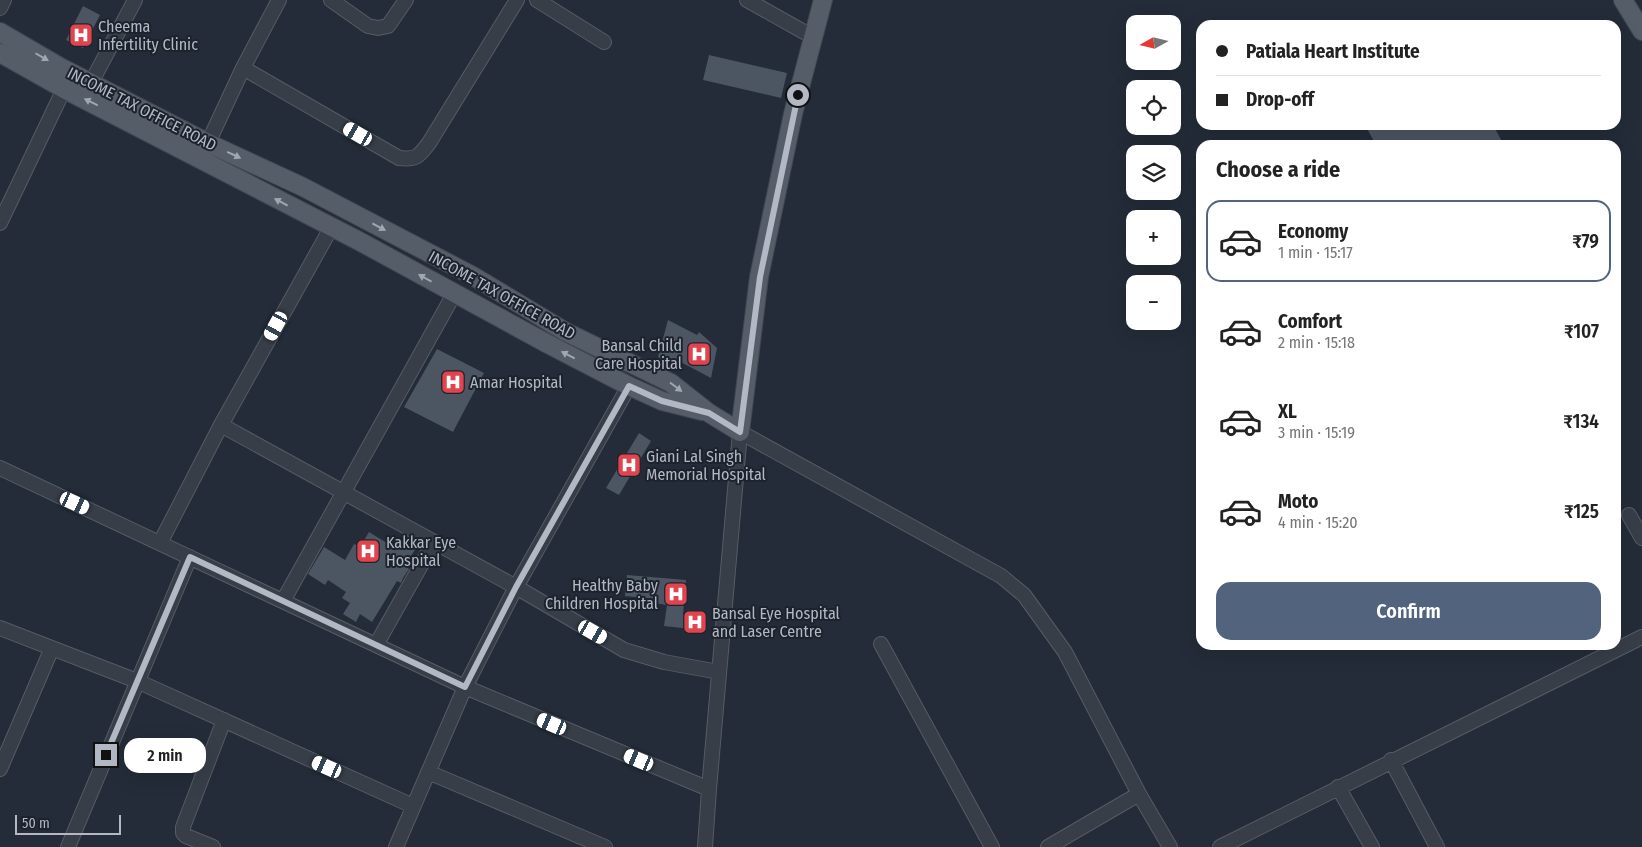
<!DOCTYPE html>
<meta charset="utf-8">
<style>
:root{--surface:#fff;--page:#f2f2f2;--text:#222;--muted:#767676;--line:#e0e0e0;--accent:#52637e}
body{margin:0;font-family:"Fira Sans Condensed",sans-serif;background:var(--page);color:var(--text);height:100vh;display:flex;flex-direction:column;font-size:19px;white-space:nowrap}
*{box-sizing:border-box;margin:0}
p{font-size:16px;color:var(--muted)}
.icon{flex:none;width:28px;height:28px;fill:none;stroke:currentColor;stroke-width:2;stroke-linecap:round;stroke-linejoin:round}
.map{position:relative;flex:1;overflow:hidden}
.panel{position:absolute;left:1196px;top:140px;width:425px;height:510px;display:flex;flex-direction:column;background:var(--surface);border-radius:15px;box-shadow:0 5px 20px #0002}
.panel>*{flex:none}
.hud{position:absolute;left:1196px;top:20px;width:425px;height:110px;border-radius:15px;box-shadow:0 5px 20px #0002;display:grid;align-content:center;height:110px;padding:0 20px;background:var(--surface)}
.needle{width:32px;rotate:262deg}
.tools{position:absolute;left:1126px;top:15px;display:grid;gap:10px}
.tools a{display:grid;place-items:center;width:55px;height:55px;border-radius:10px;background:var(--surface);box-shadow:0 5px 20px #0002;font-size:25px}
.scale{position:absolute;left:15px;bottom:12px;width:106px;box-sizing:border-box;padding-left:5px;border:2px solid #b2b9c4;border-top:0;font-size:14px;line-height:18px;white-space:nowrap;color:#b2b9c4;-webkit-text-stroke:4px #1c232d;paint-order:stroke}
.end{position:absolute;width:22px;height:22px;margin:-11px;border:6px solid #b2b9c4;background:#111;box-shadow:0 0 0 2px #111}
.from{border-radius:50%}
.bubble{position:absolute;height:35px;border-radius:15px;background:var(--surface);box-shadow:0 5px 20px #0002;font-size:16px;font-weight:600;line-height:35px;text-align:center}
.car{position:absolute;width:15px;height:30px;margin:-15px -8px;border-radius:6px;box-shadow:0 0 4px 1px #0007;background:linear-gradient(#fff 24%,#345 0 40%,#fff 0 76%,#345 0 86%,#fff 0)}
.hud b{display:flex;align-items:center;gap:18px;height:48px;font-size:19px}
.hud b+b{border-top:1px solid var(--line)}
.hud i{width:12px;height:12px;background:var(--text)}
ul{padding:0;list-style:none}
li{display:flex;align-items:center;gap:15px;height:82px;margin:0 10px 8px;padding:0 10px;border:2px solid transparent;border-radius:15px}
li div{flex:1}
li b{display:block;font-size:19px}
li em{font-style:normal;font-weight:600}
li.selected{border-color:var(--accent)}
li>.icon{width:45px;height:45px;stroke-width:1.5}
h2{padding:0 20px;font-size:22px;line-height:60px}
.action{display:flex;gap:10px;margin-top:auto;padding:10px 20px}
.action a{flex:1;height:58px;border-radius:15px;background:var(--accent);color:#fff;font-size:20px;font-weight:600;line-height:58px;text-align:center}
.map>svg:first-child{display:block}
.building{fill:#4c5663}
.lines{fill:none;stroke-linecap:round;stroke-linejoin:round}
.minor-casing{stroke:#555c66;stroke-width:16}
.major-casing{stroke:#404751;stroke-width:20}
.minor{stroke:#373e48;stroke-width:14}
.major{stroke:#555d68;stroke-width:18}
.oneway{fill:#9fa7b2}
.route{stroke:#b2b9c4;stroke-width:6}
.labels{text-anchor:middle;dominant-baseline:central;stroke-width:4;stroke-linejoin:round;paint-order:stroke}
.poi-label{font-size:16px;fill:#b2b9c4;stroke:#1c232d;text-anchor:start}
.street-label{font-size:16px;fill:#b2b9c4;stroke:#1c232d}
</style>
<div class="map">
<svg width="1642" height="847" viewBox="0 0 1642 847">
<rect width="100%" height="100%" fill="#232c38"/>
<path class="building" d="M83 6 100 15 83 48 66 40Z
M709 55 787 73 781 98 703 80Z
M1365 125H1493L1504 145H1376Z
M668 320 697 335 699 332 717 348 711 378 675 359 673 366 658 357Z
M437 349 484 373 453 432 404 407Z
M639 433 651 441 619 495 606 488Z
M369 532 395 548 401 539 416 548 405 566 409 569 403 578 401 583 397 581 372 622 360 614 356 622 343 614 350 603 342 598 346 592 328 580 325 585 308 574 324 547 345 560 354 544 360 547Z
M627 575 686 580 683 615 701 617 700 630 664 626 667 605 654 603 655 599 625 596Z"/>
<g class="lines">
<g class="minor-casing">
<path id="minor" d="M331 0 368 26 378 28 388 26 406 0
M537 0 604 42
M747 0 813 37
M0 8 4 0
M243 68 399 158C417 160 419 156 429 143L517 0
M91 83 135 0
M208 143 243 68 279 0
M0 223 64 89
M331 228 221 425 516 587 624 650 664 662 719 672
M0 468 465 687 709 789
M1629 515 1642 538
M160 543 221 425
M283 601 454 294
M0 628 137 681 413 806
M881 644 992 847
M376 645 434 542
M1391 760 1437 847
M0 769 52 648
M428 772 605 847
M1338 787 1372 847
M68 847 190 557
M213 847 186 836 183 833V827L224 720
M396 847 465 687 516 587 629 386
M705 847 709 789 740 432 1001 576 1024 595 1065 652 1139 794 1170 847
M1048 847 1139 794
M1220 847 1642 637"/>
</g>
<g class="major-casing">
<path id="major" d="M1623 0 1642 31
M0 32 60 67 208 143 303 187 473 276 566 332 671 383 709 413 740 432 759 277 793 114 823 0
M0 53 64 89 359 241 546 343 629 386 662 401 702 411"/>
</g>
<use href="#minor" class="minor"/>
<use href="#major" class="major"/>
</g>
<defs><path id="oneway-solid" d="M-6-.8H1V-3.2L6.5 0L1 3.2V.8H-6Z" transform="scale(1.25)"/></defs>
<g class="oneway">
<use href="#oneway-solid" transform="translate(42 57) rotate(30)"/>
<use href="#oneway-solid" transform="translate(91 102) rotate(-154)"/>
<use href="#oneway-solid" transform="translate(234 155) rotate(25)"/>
<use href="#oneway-solid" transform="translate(281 202) rotate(-152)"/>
<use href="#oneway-solid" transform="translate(379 227) rotate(28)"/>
<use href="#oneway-solid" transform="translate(425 278) rotate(-151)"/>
<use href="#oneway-solid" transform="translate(568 355) rotate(-153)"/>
<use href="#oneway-solid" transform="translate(676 387) rotate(37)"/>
</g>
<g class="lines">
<path class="route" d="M106 755 190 557 465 687 516 587 629 386 662 401 709 413 740 432 760 277 798 95"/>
</g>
<defs>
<g id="hospital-square" transform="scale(1.25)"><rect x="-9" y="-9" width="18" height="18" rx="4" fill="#e0444e" stroke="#1c232d"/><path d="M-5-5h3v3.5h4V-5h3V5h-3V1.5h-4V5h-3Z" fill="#fff"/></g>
</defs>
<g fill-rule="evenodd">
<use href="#hospital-square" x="81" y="35"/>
<use href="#hospital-square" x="699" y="354"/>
<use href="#hospital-square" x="453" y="382"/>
<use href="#hospital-square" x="629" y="465"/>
<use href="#hospital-square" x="368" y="551"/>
<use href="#hospital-square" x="676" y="594"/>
<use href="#hospital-square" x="695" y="622"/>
</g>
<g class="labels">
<g class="poi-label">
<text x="98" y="26">Cheema<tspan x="98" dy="18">Infertility Clinic</tspan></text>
<text x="682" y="345" text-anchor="end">Bansal Child<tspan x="682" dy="18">Care Hospital</tspan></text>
<text x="470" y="382">Amar Hospital</text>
<text x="646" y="456">Giani Lal Singh<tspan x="646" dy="18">Memorial Hospital</tspan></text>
<text x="386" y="542">Kakkar Eye<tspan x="386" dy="18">Hospital</tspan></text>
<text x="658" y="585" text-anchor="end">Healthy Baby<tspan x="658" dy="18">Children Hospital</tspan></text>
<text x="712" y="613">Bansal Eye Hospital<tspan x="712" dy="18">and Laser Centre</tspan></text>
</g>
<g class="street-label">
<text transform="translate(142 109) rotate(27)">INCOME TAX OFFICE ROAD</text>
<text transform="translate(502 295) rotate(29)">INCOME TAX OFFICE ROAD</text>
</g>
</g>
</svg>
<div class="tools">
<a><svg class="needle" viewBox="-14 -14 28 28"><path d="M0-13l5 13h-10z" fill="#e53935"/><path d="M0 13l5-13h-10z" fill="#767676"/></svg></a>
<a><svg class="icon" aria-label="locate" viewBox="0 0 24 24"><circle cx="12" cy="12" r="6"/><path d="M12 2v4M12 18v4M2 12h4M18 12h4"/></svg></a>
<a><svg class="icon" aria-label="layers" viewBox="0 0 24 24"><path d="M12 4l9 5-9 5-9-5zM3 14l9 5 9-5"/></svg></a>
<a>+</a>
<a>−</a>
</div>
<div class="scale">50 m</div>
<i class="end from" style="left:798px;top:95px"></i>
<i class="end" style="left:106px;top:755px"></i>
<div class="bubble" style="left:124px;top:738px;width:82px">2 min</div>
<i class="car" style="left:358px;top:134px;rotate:300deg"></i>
<i class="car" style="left:276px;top:326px;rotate:209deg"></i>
<i class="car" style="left:75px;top:503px;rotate:115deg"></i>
<i class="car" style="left:593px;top:632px;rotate:120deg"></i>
<i class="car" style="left:552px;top:724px;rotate:293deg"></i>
<i class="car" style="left:639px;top:760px;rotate:293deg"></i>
<i class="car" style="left:327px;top:767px;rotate:294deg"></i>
<div class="hud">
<b><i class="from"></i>Patiala Heart Institute</b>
<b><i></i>Drop-off</b>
</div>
<section class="panel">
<h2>Choose a ride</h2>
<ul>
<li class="selected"><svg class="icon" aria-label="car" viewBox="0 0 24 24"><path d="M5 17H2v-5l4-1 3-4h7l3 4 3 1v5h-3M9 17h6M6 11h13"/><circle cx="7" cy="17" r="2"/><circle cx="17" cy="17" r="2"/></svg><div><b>Economy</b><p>1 min · 15:17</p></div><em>₹79</em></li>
<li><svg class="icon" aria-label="car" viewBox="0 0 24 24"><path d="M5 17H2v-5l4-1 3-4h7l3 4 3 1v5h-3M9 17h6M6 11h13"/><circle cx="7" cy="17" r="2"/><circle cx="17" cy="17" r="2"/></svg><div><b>Comfort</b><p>2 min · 15:18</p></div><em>₹107</em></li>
<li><svg class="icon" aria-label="car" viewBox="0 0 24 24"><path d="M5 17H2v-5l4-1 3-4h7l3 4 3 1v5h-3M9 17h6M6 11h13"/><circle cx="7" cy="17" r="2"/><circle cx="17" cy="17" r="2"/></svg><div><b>XL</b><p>3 min · 15:19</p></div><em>₹134</em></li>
<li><svg class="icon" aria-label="car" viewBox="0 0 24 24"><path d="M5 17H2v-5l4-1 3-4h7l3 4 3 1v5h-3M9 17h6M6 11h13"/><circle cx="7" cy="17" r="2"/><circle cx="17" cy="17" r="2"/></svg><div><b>Moto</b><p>4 min · 15:20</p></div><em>₹125</em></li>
</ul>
<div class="action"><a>Confirm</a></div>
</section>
</div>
